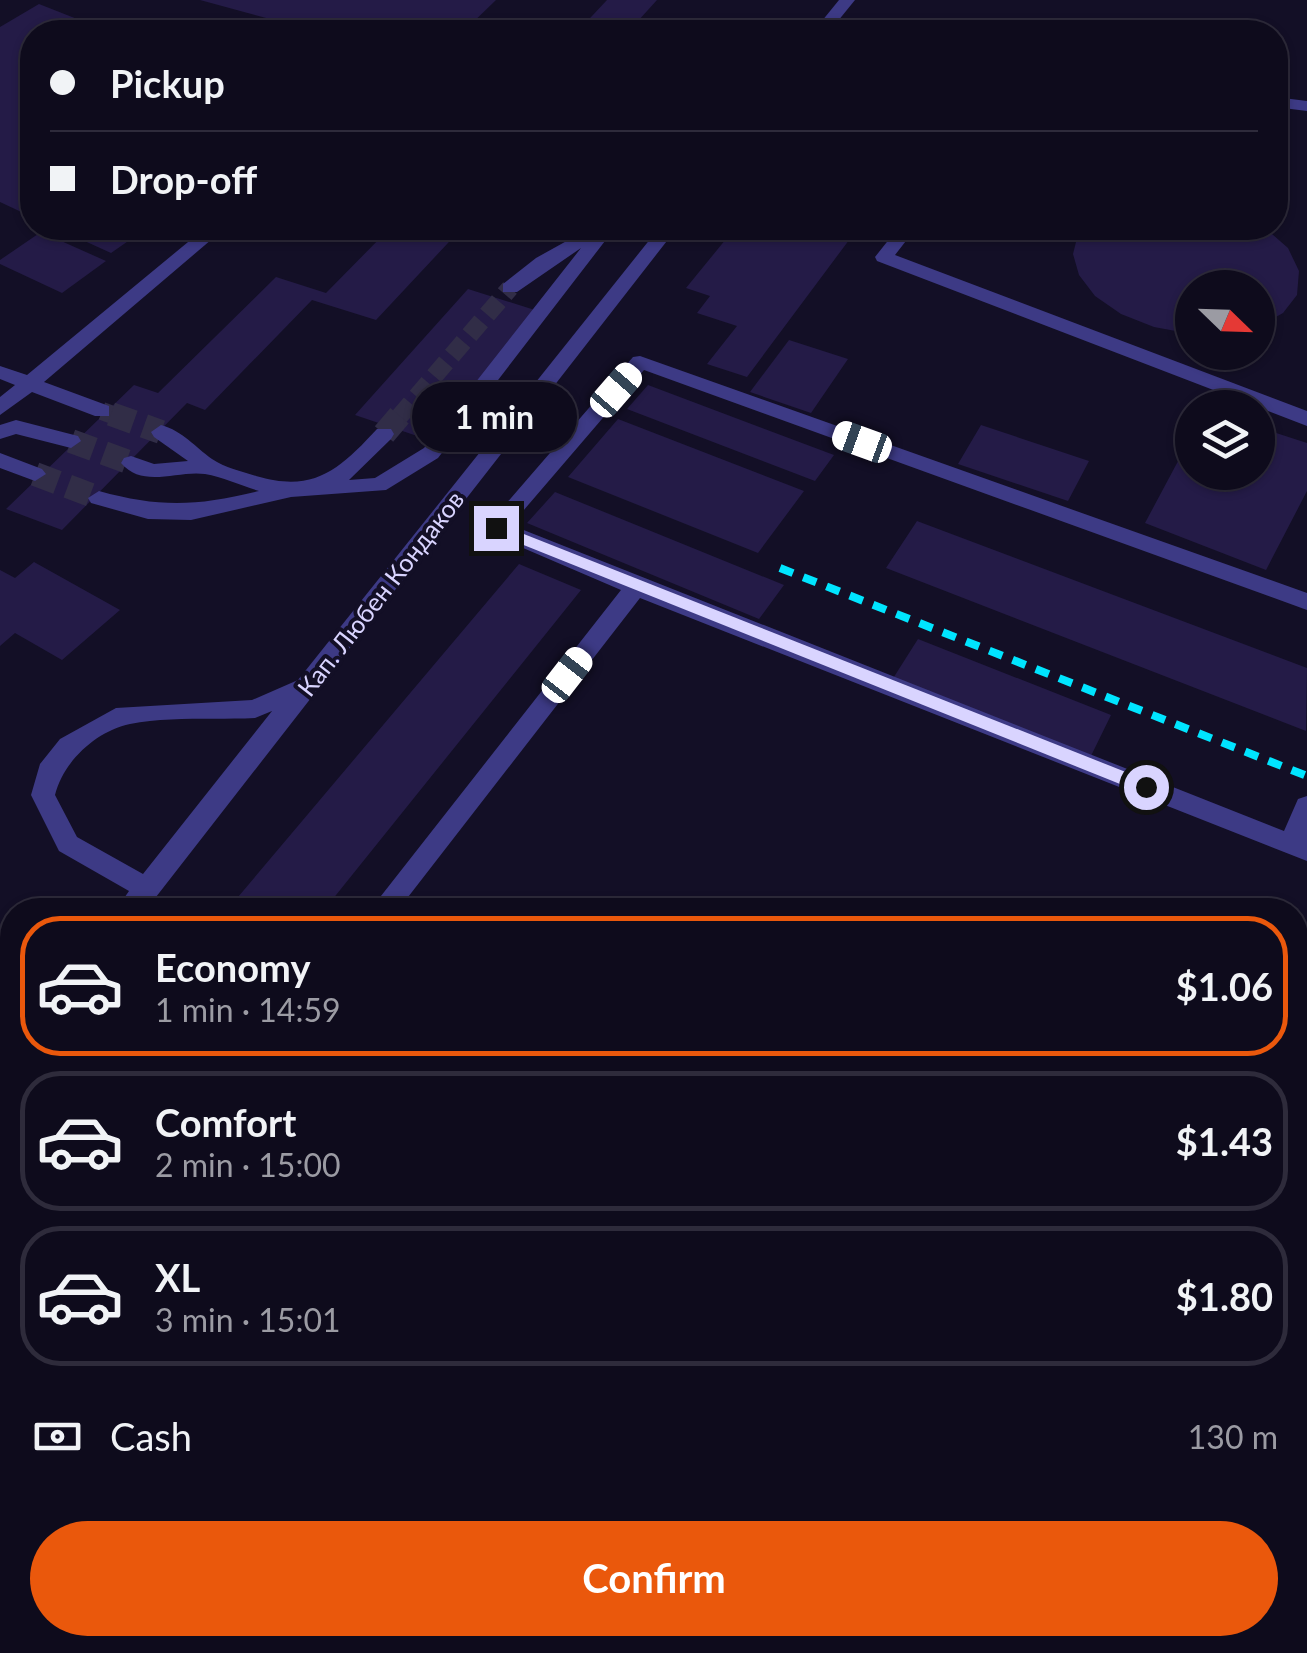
<!DOCTYPE html>
<meta charset="utf-8">
<style>
:root{--surface:#0e0b1c;--page:#171425;--text:#f1f3f6;--muted:#9b9ba3;--line:#2e2b3b;--accent:#ea580c}
body{margin:0;font-family:Lato,sans-serif;background:var(--page);color:var(--text);height:100vh;display:flex;flex-direction:column;font-size:38px;white-space:nowrap}
*{box-sizing:border-box;margin:0}
p{font-size:32px;color:var(--muted)}
.icon{flex:none;width:55px;height:55px;fill:none;stroke:currentColor;stroke-width:2;stroke-linecap:round;stroke-linejoin:round}
.map{position:relative;flex:1;overflow:hidden}
.sheet{position:absolute;left:0px;top:898px;width:1308px;height:758px;display:flex;flex-direction:column;background:var(--surface);border-radius:40px 40px 0 0;box-shadow:0 2px 8px #0004,0 0 0 2px var(--line)}
.sheet>*{flex:none}
.banner{position:absolute;left:20px;top:20px;width:1268px;height:220px;border-radius:40px;box-shadow:0 2px 8px #0004,0 0 0 2px var(--line);display:grid;align-content:center;height:220px;padding:0 30px;background:var(--surface)}
.needle{width:65px;rotate:113deg}
.buttons{position:absolute;left:1175px;top:270px;display:grid;gap:20px}
.buttons a{display:grid;place-items:center;width:100px;height:100px;border-radius:50%;background:var(--surface);box-shadow:0 2px 8px #0004,0 0 0 2px var(--line);font-size:50px}
.end{position:absolute;width:45px;height:45px;margin:-22px;border:12px solid #d9d4ff;background:#111;box-shadow:0 0 0 5px #111}
.from{border-radius:50%}
.bubble{position:absolute;height:70px;border-radius:35px;background:var(--surface);box-shadow:0 2px 8px #0004,0 0 0 2px var(--line);font-size:32px;font-weight:700;line-height:70px;text-align:center}
.car{position:absolute;width:30px;height:60px;margin:-30px -15px;border-radius:12px;box-shadow:0 0 8px 2px #0007;background:linear-gradient(#fff 24%,#345 0 40%,#fff 0 76%,#345 0 86%,#fff 0)}
.banner b{display:flex;align-items:center;gap:35px;height:95px;font-size:38px}
.banner b+b{border-top:2px solid var(--line)}
.banner i{width:25px;height:25px;background:var(--text)}
ul{padding:18px 0 0;list-style:none}
li{display:flex;align-items:center;gap:30px;height:140px;margin:0 20px 15px;padding:0 10px;border:5px solid var(--line);border-radius:40px}
li div{flex:1}
li b{display:block;font-size:38px}
li em{font-style:normal;font-weight:700}
li.on{border-color:var(--accent)}
li>.icon{width:90px;height:90px;stroke-width:1.5}
.pay{display:flex;align-items:center;gap:25px;height:110px;padding:0 30px;font-size:38px}
.pay p{margin-inline-start:auto}
.primary-button{display:flex;gap:20px;margin-top:auto;padding:20px 30px}
.primary-button a{flex:1;height:115px;border-radius:60px;background:var(--accent);color:#fff;font-size:40px;font-weight:700;line-height:115px;text-align:center}
.map>svg:first-child{display:block}
.building{fill:#241b47}
.lines{fill:none;stroke-linecap:round;stroke-linejoin:round}
.minor-tunnel-far1{stroke:#312d47;stroke-width:18;stroke-dasharray:18 9;stroke-linecap:butt}
.minor-tunnel{stroke:#312d47;stroke-width:24;stroke-dasharray:24 11;stroke-linecap:butt}
.path{stroke:#2fb8b0;stroke-width:8;stroke-dasharray:6 9;stroke-linecap:butt}
.minor{fill:#3d3a85;fill-rule:evenodd}
.rail-far1{stroke:#00e5ff;stroke-width:8;stroke-dasharray:14 11;stroke-linecap:butt}
.rail{stroke:#00e5ff;stroke-width:9;stroke-dasharray:18 15;stroke-linecap:butt}
.route{fill:#d9d4ff}
.labels{text-anchor:middle;dominant-baseline:central;stroke-width:8;stroke-linejoin:round;paint-order:stroke}
.street-label{font-size:25px;fill:#d9d4ff;stroke:#130f26}
</style>
<div class="map">
<svg width="1307" height="1653" viewBox="0 0 1307 1653">
<rect width="100%" height="100%" fill="#130f26"/>
<path class="building" d="M200 0H496L463 32H318Z
M607 0H657L628 32H577Z
M39 4 110 32H32V217L0 202V27Z
M56 228H147L111 253Z
M390 228H462L376 320 312 300 205 410 187 403 62 530 6 509 134 385 158 393 276 277 326 293Z
M735 228H858L747 377 707 364 737 326 697 313 710 296 686 288Z
M1084 228H1265L1288 248 1299 271 1297 295 1283 313 1258 327V288H1192V334L1154 327 1121 314 1095 296 1079 275 1073 254 1078 234Z
M41 232 106 261 62 293 0 264V260Z
M468 289 538 311 429 440 355 415Z
M789 340 848 359 811 413 750 392Z
M648 385 834 455 815 481 627 409Z
M618 419 804 491 758 553 568 477Z
M981 425 1089 461 1068 501 958 464Z
M1258 427 1307 443V491L1266 570 1145 523 1192 435V472H1258Z
M555 492 784 585 759 619 527 523Z
M917 521 1307 668 1306 731 886 568Z
M34 562 120 610 62 660 15 633 0 646V570L15 578Z
M519 564 581 590 324 910H227Z
M918 639 1111 715 1089 760 892 680Z"/>
<g class="lines">
<path class="minor-tunnel-far1" d="M102 411 118 417
M399 417 510 288"/>
<path class="minor-tunnel" d="M111 414 161 432
M384 434 401 414
M71 441 131 463
M35 474 99 498"/>
<path class="path" d="M0 1109 12 1118
M0 1389 12 1368
M0 1602 12 1619
M33 1642 42 1653"/>
<path class="minor" d="M839 0H855L829 32H813Z
M732 27H771L779 32H724Z
M1275 97 1307 101V111L1275 107Z
M205 228H225L44 382 109 406V416H95L32 392 0 415V397L15 385 0 379V366L27 375Z
M590 228H615L438 458 386 490 291 497 191 520 148 519 91 503 88 498 99 491C160 508 198 506 259 491 242 486 223 477 205 474 177 470 143 489 121 463L124 458 131 456 154 464 188 461 154 437 151 432 161 425C183 431 195 447 212 459 225 468 241 471 256 476 314 493 339 470 377 429H391L394 434 391 439 349 480 375 478 424 448 581 248 517 292H503V284L536 258Z
M659 228H677L156 897 144 910H116L129 891 59 851 31 795 40 764 60 739 116 708 252 700 298 680ZM272 711 143 874 77 837 55 795C63 762 96 731 130 724 169 716 215 720 255 718Z
M898 228H916L895 255 1307 411V426L877 261 875 257Z
M640 356 1307 593V610L644 370 511 525 1284 831 1298 799 1307 796V861L640 598 398 910H370L621 590 488 533 485 528 633 357Z
M16 420 78 436 81 441 71 448 16 434 0 439V425Z
M0 453 42 469 46 474 35 481 0 468Z
M0 985 12 991V1018L0 1013Z
M12 1030V1062L0 1069V1036Z
M947 1642H995L999 1653H951Z"/>
<path class="rail-far1" d="M780 568 1307 776"/>
<path class="rail" d="M504 1642 520 1653
M697 1642 714 1653
M846 1642 864 1653"/>
</g>
<path class="route" d="M496 523 1151 782 1154 787 1146 793 1140 792 491 532 489 528Z"/>
<g class="labels">
<g class="street-label">
<text transform="translate(380 593) rotate(-52)">Кап. Любен Кондаков</text>
</g>
</g>
</svg>
<div class="buttons">
<a><svg class="needle" viewBox="-14 -14 28 28"><path d="M0-13l5 13h-10z" fill="#e53935"/><path d="M0 13l5-13h-10z" fill="#9b9ba3"/></svg></a>
<a><svg class="icon" aria-label="layers" viewBox="0 0 24 24"><path d="M12 4l9 5-9 5-9-5zM3 14l9 5 9-5"/></svg></a>
</div>
<i class="end from" style="left:1146px;top:787px"></i>
<i class="end" style="left:496px;top:528px"></i>
<div class="bubble" style="left:412px;top:382px;width:165px">1 min</div>
<i class="car" style="left:616px;top:390px;rotate:41deg"></i>
<i class="car" style="left:862px;top:442px;rotate:290deg"></i>
<i class="car" style="left:567px;top:675px;rotate:38deg"></i>
<div class="banner">
<b><i class="from"></i>Pickup</b>
<b><i></i>Drop-off</b>
</div>
<section class="sheet">
<ul>
<li class="on"><svg class="icon" aria-label="car" viewBox="0 0 24 24"><path d="M5 17H2v-5l4-1 3-4h7l3 4 3 1v5h-3M9 17h6M6 11h13"/><circle cx="7" cy="17" r="2"/><circle cx="17" cy="17" r="2"/></svg><div><b>Economy</b><p>1 min · 14:59</p></div><em>$1.06</em></li>
<li><svg class="icon" aria-label="car" viewBox="0 0 24 24"><path d="M5 17H2v-5l4-1 3-4h7l3 4 3 1v5h-3M9 17h6M6 11h13"/><circle cx="7" cy="17" r="2"/><circle cx="17" cy="17" r="2"/></svg><div><b>Comfort</b><p>2 min · 15:00</p></div><em>$1.43</em></li>
<li><svg class="icon" aria-label="car" viewBox="0 0 24 24"><path d="M5 17H2v-5l4-1 3-4h7l3 4 3 1v5h-3M9 17h6M6 11h13"/><circle cx="7" cy="17" r="2"/><circle cx="17" cy="17" r="2"/></svg><div><b>XL</b><p>3 min · 15:01</p></div><em>$1.80</em></li>
</ul>
<div class="pay"><svg class="icon" aria-label="cash" viewBox="0 0 24 24"><path d="M3 7h18v10H3z"/><circle cx="12" cy="12" r="2"/></svg>Cash<p>130 m</p></div>
<div class="primary-button"><a>Confirm</a></div>
</section>
</div>
